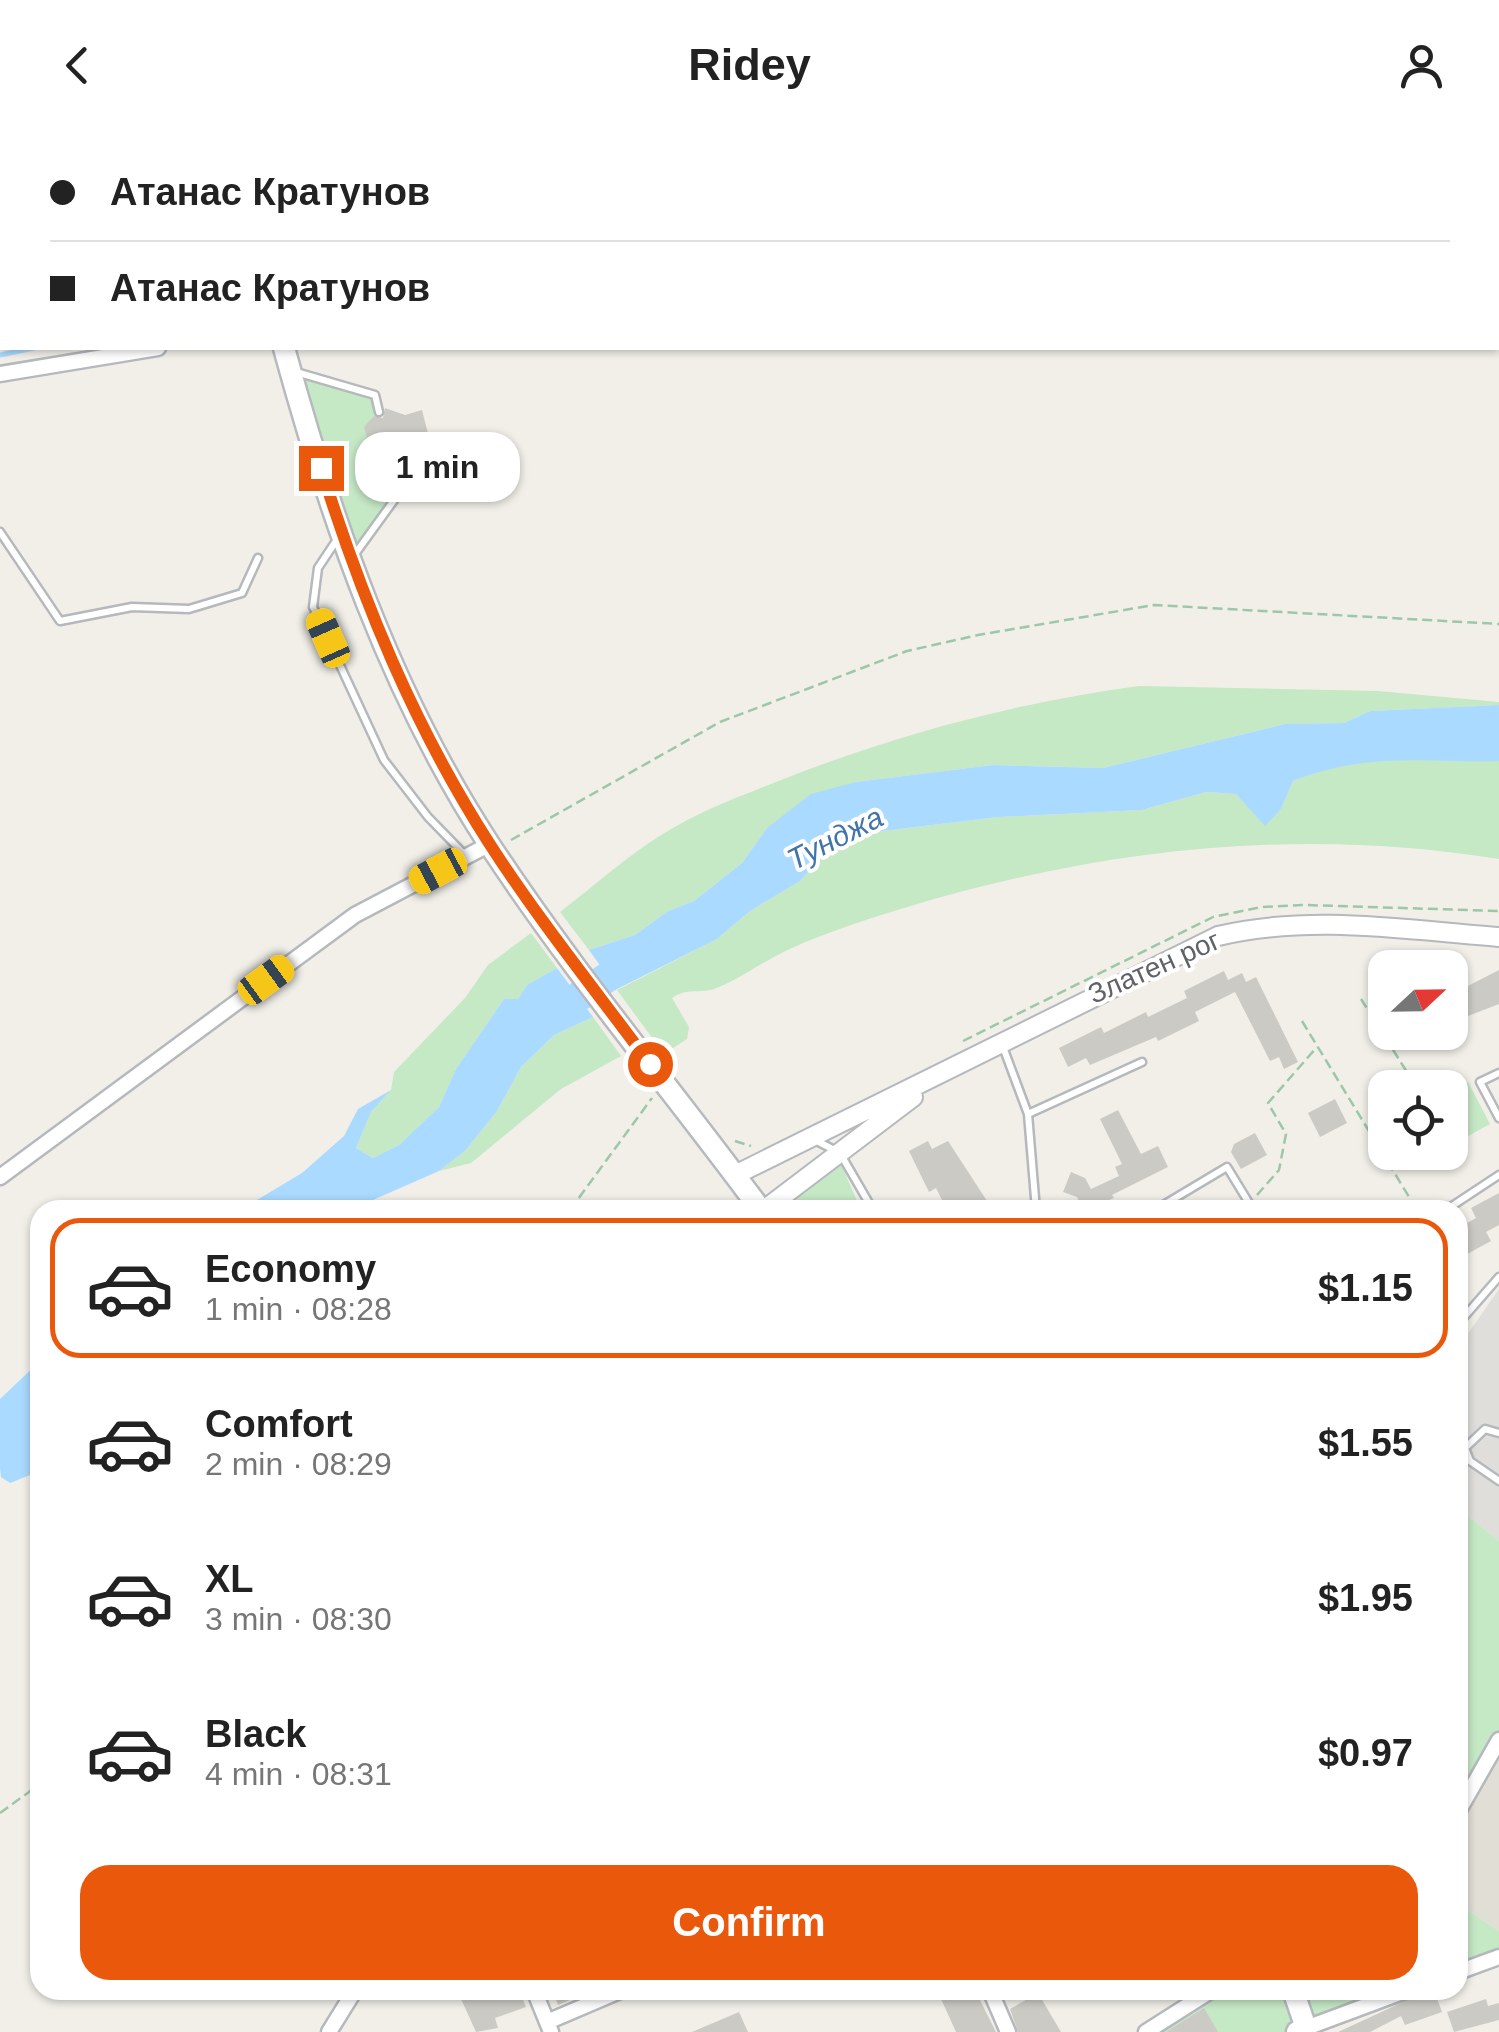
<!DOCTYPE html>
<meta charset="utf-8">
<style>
:root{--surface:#fff;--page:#f6f6f6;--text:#222;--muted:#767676;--line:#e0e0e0;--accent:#ea580c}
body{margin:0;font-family:Helvetica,sans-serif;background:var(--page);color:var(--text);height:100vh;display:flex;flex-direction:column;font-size:38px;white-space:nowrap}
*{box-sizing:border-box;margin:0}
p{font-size:32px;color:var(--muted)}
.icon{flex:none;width:55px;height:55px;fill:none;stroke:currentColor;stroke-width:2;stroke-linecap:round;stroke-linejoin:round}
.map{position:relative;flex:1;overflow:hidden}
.side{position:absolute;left:30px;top:1070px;width:1438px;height:800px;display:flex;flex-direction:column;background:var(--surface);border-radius:30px;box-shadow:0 2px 8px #0004}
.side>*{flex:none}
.top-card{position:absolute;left:0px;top:0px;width:1500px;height:220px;box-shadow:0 2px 8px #0004;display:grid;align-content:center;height:220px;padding:0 50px;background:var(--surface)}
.needle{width:65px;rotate:68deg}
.controls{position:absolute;left:1368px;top:820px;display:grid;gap:20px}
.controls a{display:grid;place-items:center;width:100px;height:100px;border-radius:20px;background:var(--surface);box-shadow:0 2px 8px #0004;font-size:50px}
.end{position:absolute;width:45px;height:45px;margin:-22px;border:12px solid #ea580c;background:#fff;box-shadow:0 0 0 5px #fff}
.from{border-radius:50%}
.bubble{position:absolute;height:70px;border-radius:30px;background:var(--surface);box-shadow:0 2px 8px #0004;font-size:32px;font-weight:700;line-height:70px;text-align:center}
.car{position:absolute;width:30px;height:60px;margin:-30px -15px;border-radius:12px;box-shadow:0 0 8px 2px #0007;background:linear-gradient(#f5c518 24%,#345 0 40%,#f5c518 0 76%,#345 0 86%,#f5c518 0)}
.top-card b{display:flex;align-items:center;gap:35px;height:95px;font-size:38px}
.top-card b+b{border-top:2px solid var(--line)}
.top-card i{width:25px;height:25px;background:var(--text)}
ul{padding:18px 0 0;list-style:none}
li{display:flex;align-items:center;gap:30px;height:140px;margin:0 20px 15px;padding:0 30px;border:5px solid transparent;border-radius:30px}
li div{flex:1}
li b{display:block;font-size:38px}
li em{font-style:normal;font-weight:700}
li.active{border-color:var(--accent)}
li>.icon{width:90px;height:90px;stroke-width:1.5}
.primary-button{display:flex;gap:20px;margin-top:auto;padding:20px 50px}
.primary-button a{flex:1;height:115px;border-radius:30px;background:var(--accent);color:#fff;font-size:40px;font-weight:700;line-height:115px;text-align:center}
header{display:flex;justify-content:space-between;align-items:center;height:130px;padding:0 50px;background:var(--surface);font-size:45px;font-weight:700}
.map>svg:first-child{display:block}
.industrial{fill:#e0deda}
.education{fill:#e1ded6}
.green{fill:#c5e8c5}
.water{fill:#aadaff}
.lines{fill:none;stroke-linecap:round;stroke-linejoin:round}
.stream{stroke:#aadaff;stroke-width:5}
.river{stroke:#aadaff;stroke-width:30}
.building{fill:#cccac5}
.service-casing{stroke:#b5b8bc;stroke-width:11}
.minor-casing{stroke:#b5b8bc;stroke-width:19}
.tertiary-casing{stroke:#b5b8bc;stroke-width:22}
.secondary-casing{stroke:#b6babf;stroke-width:25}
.path{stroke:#9cc7a9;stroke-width:2.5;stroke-dasharray:10 5;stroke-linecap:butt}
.service{stroke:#fff;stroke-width:6}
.minor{stroke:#fff;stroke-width:14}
.tertiary{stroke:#fff;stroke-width:18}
.secondary{stroke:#fff;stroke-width:20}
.rail-casing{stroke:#b6b7b8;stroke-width:9}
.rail{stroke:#fff;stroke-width:5;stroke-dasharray:15;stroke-linecap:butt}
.route{stroke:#ea580c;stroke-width:12}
.labels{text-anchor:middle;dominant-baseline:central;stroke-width:8;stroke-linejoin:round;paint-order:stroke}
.street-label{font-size:28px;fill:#5f6368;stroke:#fff}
.water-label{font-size:30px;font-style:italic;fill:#4174aa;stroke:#fff}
</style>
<header><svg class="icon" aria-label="back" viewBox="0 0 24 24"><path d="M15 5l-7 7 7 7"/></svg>Ridey<svg class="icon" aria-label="person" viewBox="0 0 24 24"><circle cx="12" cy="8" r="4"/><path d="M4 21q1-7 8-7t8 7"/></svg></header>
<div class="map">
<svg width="1499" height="1902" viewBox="0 0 1499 1902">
<rect width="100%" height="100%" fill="#f1efe8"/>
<path class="industrial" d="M497 0H981L482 2Z
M1499 1159V1411L1458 1378V1218Z"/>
<path class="education" d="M1499 1610V1801L1458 1774V1682Z"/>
<path class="green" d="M290 240 375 265 400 362 351 429Z
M1139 556 1378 561 1499 572V575L1370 581 1344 593 1285 594 1103 638 993 635 856 652 767 698 742 733 694 771 668 781 635 805 589 820 560 782C594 756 627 726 663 704 699 681 741 666 781 650 898 604 1014 573 1139 556Z
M1383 628 1499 631V729C1279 693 1061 724 851 795 825 804 798 814 774 827 755 837 734 852 714 859 698 864 688 857 672 868L689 897 687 909 664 924 617 860 717 809 750 781 800 751 826 722 875 702 998 687 1142 680 1206 662 1236 664 1265 695 1281 679 1293 651 1339 633Z
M531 803 557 838 527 855 518 869H504L456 939 439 977 399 1015 373 1028 356 1018 371 982 391 960 394 942 465 868 488 835Z
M593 887 621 926 561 959 471 1033 439 1041 465 1021 497 981 521 937 554 905Z
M1468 952 1490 994 1450 1016V961Z
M841 1034 861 1080H789L794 1070Z
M1463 1382 1499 1411V1610L1458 1682V1390Z
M1458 1774 1499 1801V1827L1458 1842Z
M1212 1860H1408L1297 1902H1146Z"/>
<path class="water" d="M1499 575V631C1419 633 1370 621 1293 651L1281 679 1265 696 1236 664 1206 662 1142 680 998 687 875 702 826 722 800 751 750 781 717 809 617 859 589 820 635 805 668 781 694 771 742 733 767 698 811 664 856 652 993 635 1103 638 1285 594 1344 593 1370 581Z
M557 838 593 887 554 905 521 937 497 981 465 1021 439 1041 350 1080H240L302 1043 344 1006 358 979 391 960 371 982 356 1018 373 1028 399 1015 439 977 456 939 504 869H518L527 855Z
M40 1231V1341L10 1353 1 1347 0 1337V1269Z"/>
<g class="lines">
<path class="stream" d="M1224 2 1239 0
M0 225 34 218"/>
<path class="river" d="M547 888 642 824"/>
</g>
<path class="building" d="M385 278 405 285 422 280 431 315 414 320 400 338 394 330 386 336 375 333 364 297 374 286 383 288Z
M1499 840V874L1450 893V859L1461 853 1464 858Z
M1224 841 1228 850 1242 843 1246 852 1256 847 1298 932 1284 939 1279 927 1270 931 1235 862 1195 882 1199 891 1158 911 1156 907 1090 935 1086 928 1068 937 1059 918 1101 897 1104 903 1146 882 1148 887 1187 868 1184 861Z
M1335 969 1347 993 1320 1007 1308 983Z
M1118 980 1141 1024 1158 1016 1168 1037 1112 1065 1114 1068 1083 1080 1077 1067 1063 1062 1071 1042 1085 1048 1091 1059 1119 1046 1115 1037 1122 1034 1100 989Z
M1255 1003 1267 1025 1241 1039 1231 1022 1234 1014Z
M928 1011 932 1019 948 1011 989 1074 978 1080H947L936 1058 929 1062 909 1021Z
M1499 1063V1095L1486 1102 1491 1111 1458 1129V1098L1476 1088 1471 1078Z
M457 1860H519L526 1877 495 1888 498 1898 476 1902Z
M552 1860H593L558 1875Z
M937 1860H975L996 1902H956Z
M1429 1860H1434L1442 1882 1405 1895 1401 1886 1370 1902H1338Z
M1038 1863 1061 1902H1018L1010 1879Z
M1486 1869 1488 1876 1499 1873V1890L1454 1902 1447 1882Z
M1204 1878 1218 1902H1166Z
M739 1882 748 1902H692Z"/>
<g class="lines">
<g class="service-casing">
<path id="service" d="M0 135 2 133
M296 242 375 265 379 282
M0 402 60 491 132 477 189 479 242 463 258 428
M338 408 318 438 313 477 384 630 428 687 466 726
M355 424 400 362 393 337
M1003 917 1028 984 1036 1080
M1499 943 1480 952 1499 988
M1028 984 1142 932
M815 1010 840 1023 873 1080
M1155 1080 1227 1037 1249 1073 1238 1080
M1446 1080 1499 1045
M1458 1194 1499 1147
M1499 1303 1485 1299 1465 1318 1470 1331 1499 1351"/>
</g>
<g class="minor-casing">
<path id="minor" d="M0 244 158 218
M0 1047 355 785 490 714
M1458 1682 1499 1610
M1458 1842 1499 1827
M534 1860 551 1902
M990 1860 1008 1902
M547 1892 622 1860
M1306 1898 1408 1860
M329 1902 355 1860
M1146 1902 1212 1860"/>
</g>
<g class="tertiary-casing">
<path id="tertiary" d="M0 199 2 198
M735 1045 1218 806C1310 784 1406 800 1499 807
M764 1080 913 967"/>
</g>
<g class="secondary-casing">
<path id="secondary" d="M1050 2 1063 0
M284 218C331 390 391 564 489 714 572 841 671 958 761 1080
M1293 1860 1306 1898 1297 1902"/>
</g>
<path class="path" d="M511 710 720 592 907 521 978 505 1154 475 1499 494
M1361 869 1417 958
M1302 891 1417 1080
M963 911 1213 787 1262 777 1305 775 1499 781
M735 1011 751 1016
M1257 1065 1279 1040 1286 1004 1268 973 1317 917
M570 1080 652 968
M0 1683 40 1654"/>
<use href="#service" class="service"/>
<use href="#minor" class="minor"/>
<use href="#tertiary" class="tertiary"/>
<use href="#secondary" class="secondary"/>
<g class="rail-casing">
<path id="rail" d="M70 2 84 0
M132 2 145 0
M233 2 246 0
M0 15H2
M0 46 2 45"/>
</g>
<use href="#rail" class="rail"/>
</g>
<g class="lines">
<path class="route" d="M321 338C362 470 414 596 489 713 538 789 596 861 650 934"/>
</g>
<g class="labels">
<g class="street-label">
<text transform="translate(1154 837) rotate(-24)">Златен рог</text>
</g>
<g class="water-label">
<text transform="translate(835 708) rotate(-27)">Тунджа</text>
</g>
</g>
</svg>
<div class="controls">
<a><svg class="needle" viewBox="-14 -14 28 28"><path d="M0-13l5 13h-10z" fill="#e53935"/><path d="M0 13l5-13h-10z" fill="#767676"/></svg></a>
<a><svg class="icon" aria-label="locate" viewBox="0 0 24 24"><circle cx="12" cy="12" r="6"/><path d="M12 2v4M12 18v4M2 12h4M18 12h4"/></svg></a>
</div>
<i class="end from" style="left:650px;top:934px"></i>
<i class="end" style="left:321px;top:338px"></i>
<div class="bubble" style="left:355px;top:302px;width:165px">1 min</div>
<i class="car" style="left:328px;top:508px;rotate:336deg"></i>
<i class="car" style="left:438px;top:741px;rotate:242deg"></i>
<i class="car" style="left:266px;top:850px;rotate:54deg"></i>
<div class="top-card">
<b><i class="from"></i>Атанас Кратунов</b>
<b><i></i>Атанас Кратунов</b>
</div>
<section class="side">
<ul>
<li class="active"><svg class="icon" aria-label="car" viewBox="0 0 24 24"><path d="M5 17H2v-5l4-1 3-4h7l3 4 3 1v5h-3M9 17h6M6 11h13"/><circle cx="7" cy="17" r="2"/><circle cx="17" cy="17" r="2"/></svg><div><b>Economy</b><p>1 min · 08:28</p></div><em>$1.15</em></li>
<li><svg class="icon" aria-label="car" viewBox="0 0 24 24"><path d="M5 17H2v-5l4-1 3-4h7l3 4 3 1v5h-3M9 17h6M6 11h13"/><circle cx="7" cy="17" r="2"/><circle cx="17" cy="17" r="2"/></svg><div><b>Comfort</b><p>2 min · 08:29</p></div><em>$1.55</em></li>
<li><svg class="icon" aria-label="car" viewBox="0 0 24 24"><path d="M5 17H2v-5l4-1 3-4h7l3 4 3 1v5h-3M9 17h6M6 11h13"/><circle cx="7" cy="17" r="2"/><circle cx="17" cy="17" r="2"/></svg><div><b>XL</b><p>3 min · 08:30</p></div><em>$1.95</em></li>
<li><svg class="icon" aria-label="car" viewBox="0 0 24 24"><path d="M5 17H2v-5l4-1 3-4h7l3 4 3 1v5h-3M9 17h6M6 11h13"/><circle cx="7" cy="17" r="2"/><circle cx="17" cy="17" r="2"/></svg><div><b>Black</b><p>4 min · 08:31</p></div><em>$0.97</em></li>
</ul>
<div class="primary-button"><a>Confirm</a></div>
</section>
</div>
